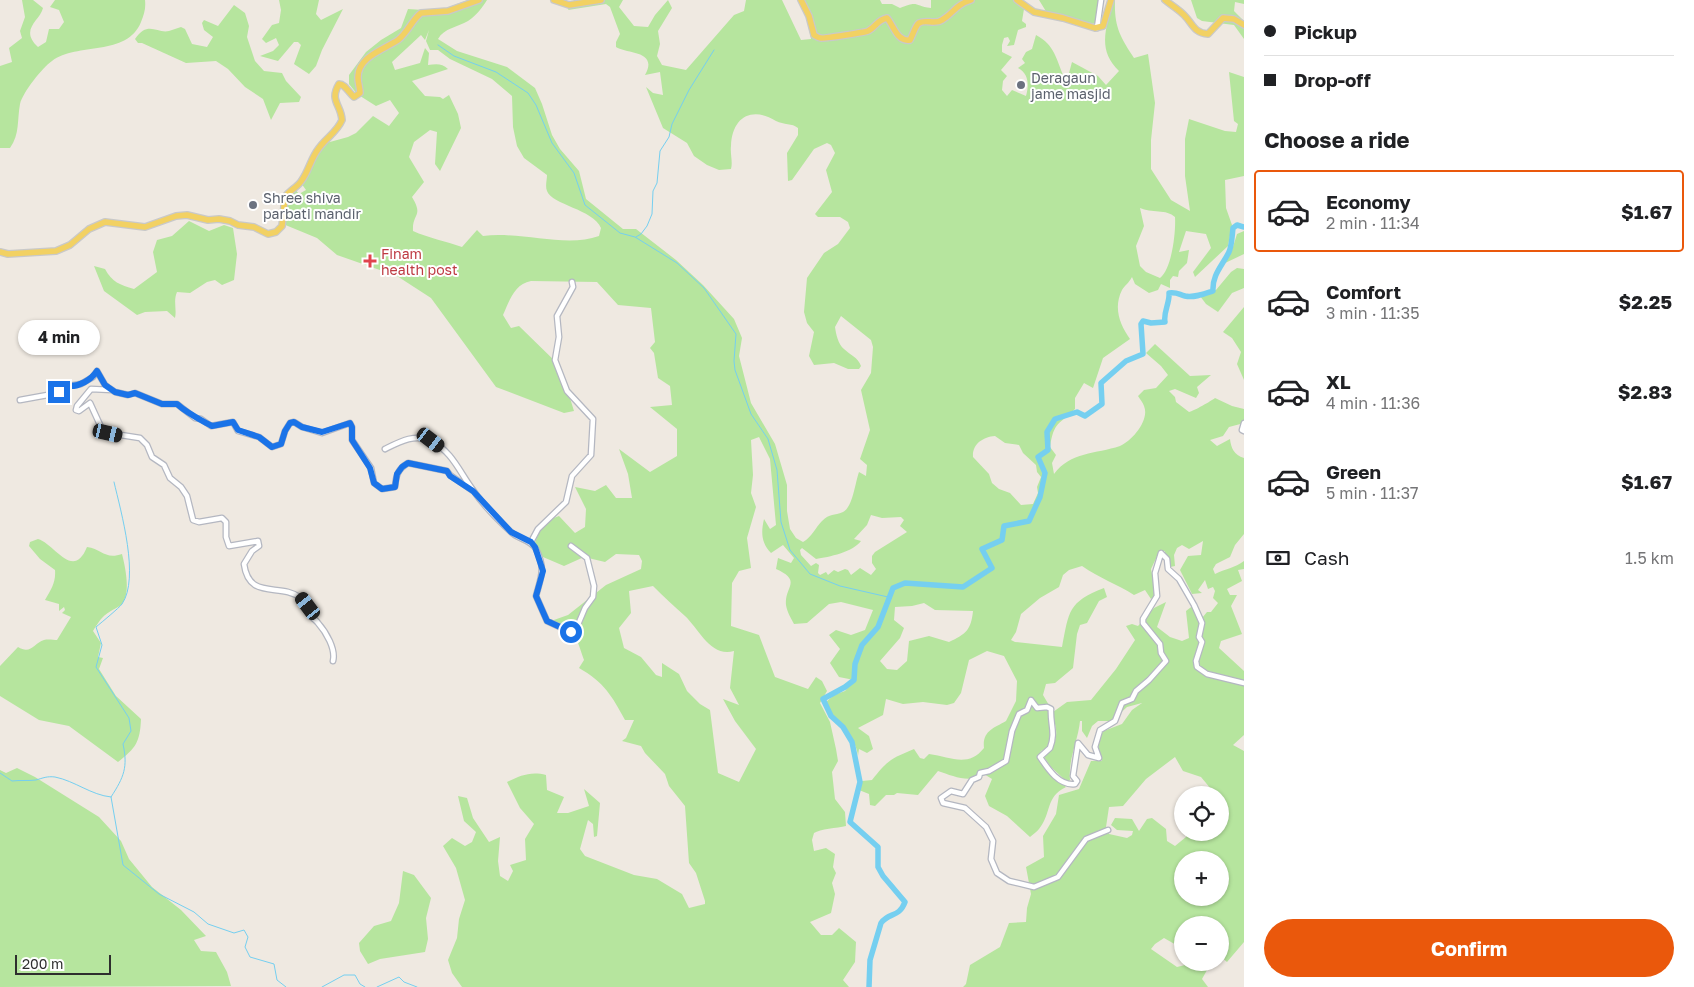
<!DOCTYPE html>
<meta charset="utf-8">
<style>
:root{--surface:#fff;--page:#f2f2f2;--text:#202124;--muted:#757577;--line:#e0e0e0;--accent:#ea580c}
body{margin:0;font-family:"Golos Text",sans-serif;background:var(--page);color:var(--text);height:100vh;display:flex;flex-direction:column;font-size:19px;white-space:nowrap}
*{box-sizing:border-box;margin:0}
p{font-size:16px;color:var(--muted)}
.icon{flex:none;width:28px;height:28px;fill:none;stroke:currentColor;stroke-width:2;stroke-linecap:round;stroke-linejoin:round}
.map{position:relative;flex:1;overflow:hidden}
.side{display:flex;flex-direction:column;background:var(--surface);width:450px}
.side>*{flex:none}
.top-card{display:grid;align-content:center;height:110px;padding:0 20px;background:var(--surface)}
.tools{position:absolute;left:1174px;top:786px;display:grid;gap:10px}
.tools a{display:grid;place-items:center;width:55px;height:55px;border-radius:50%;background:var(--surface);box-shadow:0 1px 4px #0004;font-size:25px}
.scale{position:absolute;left:15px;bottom:12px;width:96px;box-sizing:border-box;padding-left:5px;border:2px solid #2e2e2e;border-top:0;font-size:14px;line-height:18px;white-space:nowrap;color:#2e2e2e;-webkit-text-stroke:4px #fff;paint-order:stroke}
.end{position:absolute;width:22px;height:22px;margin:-11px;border:6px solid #1a73e8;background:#fff;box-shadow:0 0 0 2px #fff}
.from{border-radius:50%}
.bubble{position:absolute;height:35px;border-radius:18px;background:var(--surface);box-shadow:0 1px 4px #0004;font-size:16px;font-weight:700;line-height:35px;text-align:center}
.car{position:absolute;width:15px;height:30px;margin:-15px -8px;border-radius:6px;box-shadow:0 0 4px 1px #0007;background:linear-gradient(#222 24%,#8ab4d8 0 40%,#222 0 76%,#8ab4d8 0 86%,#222 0)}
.top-card b{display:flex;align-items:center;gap:18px;height:48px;font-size:19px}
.top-card b+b{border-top:1px solid var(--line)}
.top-card i{width:12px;height:12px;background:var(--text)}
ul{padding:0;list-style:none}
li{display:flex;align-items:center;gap:15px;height:82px;margin:0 10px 8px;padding:0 10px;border:2px solid transparent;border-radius:5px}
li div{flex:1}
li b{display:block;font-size:19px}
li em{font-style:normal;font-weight:700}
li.current{border-color:var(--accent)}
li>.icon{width:45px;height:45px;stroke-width:1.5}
h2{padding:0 20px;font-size:22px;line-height:60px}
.pay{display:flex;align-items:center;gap:12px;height:55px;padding:0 20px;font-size:19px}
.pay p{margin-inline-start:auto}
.cta{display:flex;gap:10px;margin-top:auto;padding:10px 20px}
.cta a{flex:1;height:58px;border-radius:30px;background:var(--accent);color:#fff;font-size:20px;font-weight:700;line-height:58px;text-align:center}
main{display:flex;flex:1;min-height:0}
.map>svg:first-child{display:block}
.green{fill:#b6e59e;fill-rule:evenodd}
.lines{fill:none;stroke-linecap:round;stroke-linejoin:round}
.stream{stroke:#75cff0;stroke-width:1}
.river{stroke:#75cff0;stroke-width:5.5}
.minor-casing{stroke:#b4b7c1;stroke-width:7}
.major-casing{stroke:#c9c9c9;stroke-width:8}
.minor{stroke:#fff;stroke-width:4.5}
.major{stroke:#f2d163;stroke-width:5.5}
.route{stroke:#1a73e8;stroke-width:6}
.worship-dot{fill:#6b7280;stroke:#fff;stroke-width:2}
.health-dot{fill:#e0444e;stroke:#fff;stroke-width:2}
.labels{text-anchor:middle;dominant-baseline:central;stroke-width:4;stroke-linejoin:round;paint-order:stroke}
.worship-label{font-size:14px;fill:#5b616d;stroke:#fff;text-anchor:start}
.health-label{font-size:14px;fill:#be3a42;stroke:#fff;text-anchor:start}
</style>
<main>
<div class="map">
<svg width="1244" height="987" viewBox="0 0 1244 987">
<rect width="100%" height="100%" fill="#efe9e1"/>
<path class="green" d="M22 0H33L43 8C40 21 19 29 38 47L46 42 49 29H59L64 22 59 10 50 7 55 0H145C146 9 144 14 141 22 127 57 77 42 52 61 42 68 23 92 20 104 17 120 20 134 10 148H0V66L12 62 9 48 22 38 20 31 25 17Z
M279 0H319L316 14 321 20 343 9 322 50 316 66 309 74 294 64 301 45 298 42H294L278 61 260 56 273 51 279 45 276 38 266 43 262 39 272 25 279 23 281 10Z
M468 0H487C482 8 477 15 468 21 458 27 444 28 438 39L457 51 507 67 535 88 542 104 552 135 560 149 579 171 586 199 623 229H636L676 260 703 285 734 319 742 338 739 356 751 403 775 444 787 485V511L790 529 796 538 803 542C812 537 815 528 822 521 830 513 834 516 843 512 853 507 855 483 859 472L866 476 867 465 860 459 870 430 861 390 871 373 873 347 871 340 841 316 835 327C836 334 838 344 844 349 850 355 858 357 861 366L859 369H848L834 363 814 365 809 356 814 332 807 323 804 312 807 278 824 253 838 244 850 228 848 222 840 217H818L815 214 832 192 826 170 835 153 831 145 827 143 814 149 792 180 788 181 787 153 798 135V128C792 123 784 125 776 121 752 106 732 117 731 146 730 154 733 162 731 169L719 170 707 165 694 156 687 143 663 128 646 87 653 93 663 95 660 72 645 75C659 50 626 54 616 47V42L620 34 610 7 606 4 568 10 574 0H623L619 7 634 26 648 27 655 15 668 0 672 8 658 31 660 44 657 56 662 65 686 70 734 15 744 11 746 0H782L801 40 811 39 806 14 799 0H880L882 4H892L900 8C919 0 914 6 931 8V0H1015L1024 9 1022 21 1026 24V27L1018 30 1014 45 1007 46 1010 41 1008 37 1004 38 1002 45V52L1012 57 1001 70 1007 76 1003 81 1002 90 1007 96 1012 90 1026 96C1029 85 1029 74 1018 68L1025 63 1022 59 1026 52 1032 49 1036 35C1055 45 1056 59 1064 77L1069 73 1072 62 1098 76 1106 85 1119 71C1103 56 1103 40 1108 20 1110 13 1110 7 1113 0H1115C1114 26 1120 37 1134 58L1148 54 1155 103 1151 140V169L1171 200 1190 211 1185 176V139L1189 119 1225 131 1236 132 1238 124 1234 121 1229 72 1244 77V176L1225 180 1226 208 1232 225 1228 246 1195 277 1193 272 1211 248 1206 234 1186 231 1179 252 1189 250 1187 263 1179 271 1178 277 1173 276 1170 280V288L1161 284 1158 290 1149 293 1135 284 1132 277C1129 283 1125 285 1122 290 1113 308 1120 325 1130 339L1103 358 1093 388 1084 383 1075 398V409C1059 425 1054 421 1050 447L1056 455 1052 463 1054 474C1070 452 1096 454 1120 446 1132 441 1150 420 1144 406 1143 403 1140 399 1138 396L1144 390 1156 388 1168 375 1161 366 1146 353 1155 344 1190 376 1211 375 1197 387 1199 393 1196 398 1175 389 1169 391 1175 397 1176 402 1189 412C1194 411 1211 401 1215 398L1232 406 1244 409V423L1229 427 1223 436 1210 440 1217 446 1230 439C1231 448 1234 455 1244 458V534L1235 545 1230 557 1216 564 1213 569 1215 574C1225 569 1235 568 1244 561V569L1238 570 1242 581 1227 589 1230 595H1237L1231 606 1242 634 1221 641 1219 648 1244 671V735L1233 745 1244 751V942L1227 962 1220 956V925H1182V935L1177 936 1178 946 1164 938 1155 944 1151 949 1177 967 1193 963H1211L1202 979 1208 987H963L966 984 970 965 1000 947 1009 923 1026 922 1027 908 1031 894 1026 867 1044 857 1043 836 1056 814 1059 795 1079 789 1091 761H1102L1098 745 1101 732 1122 724 1132 710 1142 703 1127 707 1112 721H1098L1092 726 1087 738 1082 731V721H1080C1078 741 1068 759 1070 780L1067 782 1051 767 1044 757C1053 747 1059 739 1055 724 1053 719 1051 719 1052 713L1048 715C1050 727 1053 735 1049 747L1041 751 1038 757 1049 772 1066 787C1045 797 1052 813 1039 829 1037 832 1033 834 1030 837L1007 816 989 806 985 796 992 779 984 774C970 784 953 776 938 771L918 795 897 793 894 795H886L875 806 870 805 869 794 859 790 862 781 872 780C888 760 890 759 914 749L920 758 924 759 929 754C951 757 968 768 984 748 982 731 994 728 1006 721L1016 701 1017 681 1004 656 987 651 969 660 961 693 954 703 947 705 923 702 903 704 886 699 883 715 858 728 869 736 873 749 867 753 859 749 858 756C857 740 842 728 833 717 829 713 828 707 826 702L834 695 845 691 854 680 839 677 830 663 840 649 829 635 836 630 851 635 865 630 873 610 841 602 829 604 807 623 794 624C791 618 787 612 786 605 784 587 803 581 776 569L778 558 791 563 794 558 783 545 771 553C761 543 761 532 764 519L770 529 776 525 770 459 759 437 751 440 753 475 751 493 756 507 747 538 751 568 739 571 732 583 731 626 759 635 775 677 808 689 816 677 822 681 827 691 820 703 830 722 836 749 838 761 832 772 835 799 845 812 846 826C837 828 820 829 814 833L812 840 814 851 826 848 835 854 833 867 836 873 832 883 835 894 831 913 810 922 821 935H832L839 928 856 942 855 962 843 980 849 987H462L452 973 448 960 457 938 459 919 465 900 456 868 443 846 452 838 465 846 472 842 476 832 464 821 458 796 467 798 473 818 489 842 500 837 498 861 500 876 508 881 513 871 510 865 526 860 525 839 534 824 520 808 507 782C520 776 530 771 546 775L547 790 564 797 557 813H568L589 806 584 789 600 803 597 836 594 837 593 824 588 820 580 849 585 856 634 875 657 879 682 894 689 908 705 904V901L696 873 689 863 685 806 669 786 665 774 645 753 641 746 622 741 626 738 634 720H625C612 696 604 682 579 668L584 660C576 637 576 628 551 621L568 615 606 585 641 569 642 561 639 555 616 554 605 562 584 557 564 566 543 557 535 543C540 529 544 521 559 516L575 533 585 527 586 509 575 487 595 491 606 485 616 498H632L628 474 619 449 650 472 677 456V429L650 407 672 405 670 386 658 378 654 353 650 348 655 342 651 308 618 305 597 282 531 281C514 284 509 302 503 315L511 328 519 326 560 366 574 411 564 413 496 387 431 298 397 276 337 255 317 238 283 224 285 201 293 187 299 194 306 190 301 183 319 145 348 137 356 133 373 116 389 126 399 113 390 100 376 106 357 94 349 84V75L366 52 381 40 401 28 408 9 423 10 446 8ZM429 30 426 41 430 50H438L450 59 492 79 512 96 513 127 517 146 524 158 547 175C547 180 545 186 547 191 552 205 593 209 601 228L599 236C566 248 520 231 483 236L477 230 462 247C446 241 428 238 413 231 412 213 424 217 412 197L424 182 409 157 414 142 430 130 437 132 435 164 440 171 461 128 458 114 449 95 443 99 440 97 425 96 412 81 448 69C442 63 436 64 428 65L429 53 425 48 420 63 395 70 392 62 421 35 425 40ZM1140 208C1151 213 1167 209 1175 217 1176 231 1172 269 1160 278L1146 272 1140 266 1136 246 1144 226ZM995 436 1005 443 1019 445 1023 453 1036 465 1037 472 1041 477 1037 487 1038 493 1033 504 1021 505 1010 493 999 489 992 483 989 474 973 457C972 444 983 437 995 436ZM871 515 882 518 901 517 904 520 900 526 907 532 875 552 872 556V563L876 569 871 575 860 568 851 575 848 570 845 569 838 572 834 570 828 575 826 572 820 575 818 573 819 565 816 563 811 566 801 555 800 550 802 548 816 559C829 557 853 552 861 541L854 539 867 525ZM1203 541 1201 555 1188 556 1180 570 1192 594 1202 593 1198 590 1205 580 1208 589 1213 587 1215 591 1213 598 1218 603 1211 612H1207L1202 618 1195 604 1186 611 1189 638 1182 641 1170 637 1157 627 1166 602 1154 608 1138 626 1132 624 1126 626 1135 640 1116 669 1091 700 1067 702 1053 712 1043 695 1046 684 1055 683 1073 668 1077 634 1080 625 1087 623 1099 601 1107 597 1104 588C1068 602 1069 611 1062 647L1015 642 1011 640 1016 632 1021 614 1040 598 1059 587 1063 575 1069 570 1082 566C1099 578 1117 584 1134 595L1145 590 1151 599 1156 594 1151 569 1159 552 1165 551V568L1175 566 1174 555 1177 548 1182 545 1189 549ZM653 586C664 597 674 606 685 616 699 629 711 658 734 651L730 688 739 705 723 699 735 721 756 749 739 782 718 773 710 710 700 704 687 691 679 674 662 663V677L656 675 641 657 624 648 619 628 631 613 629 591ZM924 603 935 610 973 611C971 630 966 634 949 642L929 636 909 641 907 661 897 670 887 669 880 661 900 638 904 628 894 620 895 607 912 606ZM1175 757 1183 771 1201 777 1216 795H1220V803L1225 817 1220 826V832L1204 834 1203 833H1187L1186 837 1175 846 1167 841 1166 829 1152 818 1147 819 1139 831 1132 819 1115 818 1111 825 1117 830 1133 831 1132 835 1127 838 1109 834 1106 827 1109 807 1123 806 1146 779ZM1182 860H1220V898H1182Z
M1039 0H1098V16L1095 24 1047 13Z
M1191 0H1244V4L1235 2 1234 11 1244 21V39L1234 25 1202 21 1197 18Z
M234 5 245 13 249 26 247 37 255 61 264 71 282 73 286 81 301 97 299 102 280 103 271 120 263 99 245 87 228 69 216 61 186 63 142 43H138L135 39C148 20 157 34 169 31 173 30 177 28 181 27L185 29 192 44 207 47 213 37 204 30 202 23 204 20 218 26Z
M189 221 209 231 224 225 233 228 237 254 234 280 222 285 215 280 207 282 190 293 177 292C173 301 177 309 175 318L167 311 145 312 137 315 104 291 94 266 105 269C112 282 120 285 134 289L157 272 153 252 157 240 172 236Z
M1244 231V254L1223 264 1232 250 1237 234Z
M1237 268 1244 269V288L1232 293 1218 312 1206 304 1200 296 1216 290 1231 272Z
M1244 307V380L1237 364 1241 352 1232 338 1223 332Z
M38 539C55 544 73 581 87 547 102 549 105 560 122 554 125 566 133 599 118 607 103 615 102 617 93 631L101 643 98 657 103 658 99 669 116 696 141 719C140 742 136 748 118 762L69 726 39 720 0 696V666L18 647C31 655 34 643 44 640 48 639 54 640 57 640L71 617 62 613 65 610 64 607 59 611V604L45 600C51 589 56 583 55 570L40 559 29 546 30 542Z
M17 768 35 777 99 817 121 841 129 859 152 887 181 910 206 936 194 940 201 951 216 952 227 972 231 986 0 987V770L6 773Z
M403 871 414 875 431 898 426 918 428 939 425 952 380 959 368 964 360 951 359 943 374 926 391 921 399 903Z"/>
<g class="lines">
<path class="stream" d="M438 45 454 56 496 72 528 93 536 105 552 143 574 173 585 205 620 233 635 237 677 263 704 288 736 334 734 361 735 370 751 414 768 439 777 470 781 522 790 550 810 574 840 586 888 597
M636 237 641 234 647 226 652 214 653 191 657 183 660 151 669 137 672 124 689 90 714 50
M114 482C121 512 140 578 122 604 119 608 102 622 96 627L102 645 96 667 129 718 131 731 123 744C128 767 124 777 111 797L123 865 159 894 194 912 208 924 234 933 244 930 248 937 245 947 250 957 274 964 277 980 286 987
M0 773 12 781C20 780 28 781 36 780 43 778 47 776 55 777 75 781 91 795 111 797
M322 987 344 975H355L360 984 365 987
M377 987 399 977 404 982 417 987"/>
<path class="river" d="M869 987 870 960 881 923C889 912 899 918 905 902L883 876 878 867V847L850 822 860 782 852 742 843 727 831 716 823 699 845 687 854 680 855 664 862 645 878 627 893 588 905 583 963 587 992 568 982 549 1002 540 1004 526 1029 521 1040 497 1045 473 1038 457 1048 450 1047 432 1055 419 1077 412 1085 416 1102 404 1101 383 1126 361 1143 354 1141 324 1143 321 1151 323 1165 322C1163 312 1170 303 1169 293 1177 292 1178 294 1185 296 1194 298 1204 294 1213 291 1212 275 1222 266 1229 252 1232 245 1232 236 1233 228L1237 225 1244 227"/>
<g class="minor-casing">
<path id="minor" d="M1097 28 1101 0
M112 390 91 389 77 406 76 410 79 411 90 403 101 427 108 433 140 438 147 445 152 457 164 465 170 478 181 487 187 496 193 520 199 522 222 518 226 522V537L229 546 258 541 259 546 252 551 244 564C249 601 280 582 301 598 307 602 307 609 310 615 312 618 316 620 318 623 326 632 336 649 333 661
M20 400 53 394 68 386 81 384 93 377 97 371 105 385 115 392 128 395 135 393 162 404H177L195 418 201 419 211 426 233 422 238 431 259 437 272 447 281 444 285 431 290 423 294 422 302 427 322 433 350 423 352 427V440L371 468 374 483 382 489 395 487C396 475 398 469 408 463L447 471 450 475 473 491
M1244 423 1242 430 1244 431
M385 449C399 442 415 433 431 441 452 451 460 473 473 490 483 505 498 520 511 532 519 540 530 539 536 549 546 569 541 577 536 596L547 621 573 633V638
M531 542 538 529 566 502 572 476 591 455 593 419 567 391 555 360 559 337 557 316 573 287 572 282
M571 632 577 627 585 608 593 597 594 586 587 558 571 546
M1108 830 1086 839 1058 877 1034 887 1009 881 997 873 991 859 993 841 986 827 965 808 943 803 941 798 951 791 963 794 972 780 979 777 980 773 989 771 1006 761 1012 731 1019 714 1027 710 1031 700 1037 708 1047 707 1051 709C1050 724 1056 733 1050 748L1040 757C1048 769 1059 786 1075 784L1077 781 1073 776 1078 743 1088 755 1099 758 1095 747 1100 730 1115 721 1122 703 1132 699 1136 691 1149 680 1166 661 1161 653 1160 644 1143 623V619L1157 596 1155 573 1161 553 1167 559 1168 569 1179 579 1194 605 1202 623 1199 637 1202 642 1196 661 1197 667 1207 674 1244 683"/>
</g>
<g class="major-casing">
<path id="major" d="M554 0 569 5 601 0
M801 0 809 16 814 35C816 36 818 38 821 38 823 39 866 32 868 31 876 27 877 20 887 18 894 26 897 42 910 40 913 35 915 26 919 23 926 19 935 25 942 20 954 13 955 5 971 0
M1017 0 1034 12 1063 18 1095 28 1103 26 1111 0
M1165 0C1171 5 1178 9 1184 15 1193 24 1194 33 1208 34L1223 18 1234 19 1244 25
M0 252 8 254 56 251 70 245 89 229 105 222 145 227 176 216 187 215 208 220 219 219 230 221 238 225 254 227 268 234 276 232 282 226 285 197C290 190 298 187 302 180 309 170 311 158 319 148 326 138 337 132 342 120 341 104 329 101 339 84 345 84 349 93 354 97L360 93C360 88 358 83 358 78 357 57 385 49 398 40 408 32 412 20 421 13L448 11 479 0"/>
</g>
<use href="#minor" class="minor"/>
<use href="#major" class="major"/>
</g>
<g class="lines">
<path class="route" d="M59 392 68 386C79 387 91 380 97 371L105 385 115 392 128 395 135 393 162 404H177C188 414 199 419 212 426L233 422 238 430 259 437 272 447 281 444 285 431 290 423 294 422 302 427 322 432 350 423 352 427V440L370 468 374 483 382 489 395 487 397 474 402 467 408 463 447 471 450 476 473 491 511 532 531 542 535 547 543 571 536 596 547 621 571 632"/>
</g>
<g class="worship-dot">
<circle cx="1021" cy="85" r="5"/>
<circle cx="253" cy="205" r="5"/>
</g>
<path class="health-dot" d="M367.5 253.5h5v5h5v5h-5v5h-5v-5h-5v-5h5z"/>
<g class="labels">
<g class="worship-label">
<text x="1031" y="77">Deragaun<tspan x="1031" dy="16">jame masjid</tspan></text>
<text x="263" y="197">Shree shiva<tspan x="263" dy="16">parbati mandir</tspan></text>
</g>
<g class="health-label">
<text x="381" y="253">Finam<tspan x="381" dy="16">health post</tspan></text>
</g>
</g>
</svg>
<div class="tools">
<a><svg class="icon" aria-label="locate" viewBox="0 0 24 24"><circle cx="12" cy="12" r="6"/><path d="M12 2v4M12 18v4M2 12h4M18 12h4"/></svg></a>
<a>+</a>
<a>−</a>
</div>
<div class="scale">200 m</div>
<i class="end from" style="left:571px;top:632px"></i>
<i class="end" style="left:59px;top:392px"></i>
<div class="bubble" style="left:18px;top:320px;width:82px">4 min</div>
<i class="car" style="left:108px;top:433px;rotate:103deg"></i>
<i class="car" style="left:431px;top:440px;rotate:127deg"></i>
<i class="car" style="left:308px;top:606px;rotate:323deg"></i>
</div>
<section class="side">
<div class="top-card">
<b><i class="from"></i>Pickup</b>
<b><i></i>Drop-off</b>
</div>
<h2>Choose a ride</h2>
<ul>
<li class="current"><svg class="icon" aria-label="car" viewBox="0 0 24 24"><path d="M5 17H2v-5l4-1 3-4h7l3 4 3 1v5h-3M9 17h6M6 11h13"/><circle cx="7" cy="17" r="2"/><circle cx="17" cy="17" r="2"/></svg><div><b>Economy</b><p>2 min · 11:34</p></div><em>$1.67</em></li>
<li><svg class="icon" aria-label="car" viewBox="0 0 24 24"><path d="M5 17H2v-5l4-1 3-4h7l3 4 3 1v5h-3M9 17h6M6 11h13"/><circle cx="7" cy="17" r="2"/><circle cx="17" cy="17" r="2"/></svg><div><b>Comfort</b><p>3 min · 11:35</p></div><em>$2.25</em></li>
<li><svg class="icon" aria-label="car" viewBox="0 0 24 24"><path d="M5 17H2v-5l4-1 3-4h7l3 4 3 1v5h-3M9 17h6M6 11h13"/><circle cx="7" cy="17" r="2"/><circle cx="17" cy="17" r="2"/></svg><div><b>XL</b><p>4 min · 11:36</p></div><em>$2.83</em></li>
<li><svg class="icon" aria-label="car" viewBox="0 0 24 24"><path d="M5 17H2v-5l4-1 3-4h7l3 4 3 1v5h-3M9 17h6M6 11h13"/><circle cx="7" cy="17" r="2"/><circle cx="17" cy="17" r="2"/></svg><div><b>Green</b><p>5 min · 11:37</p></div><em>$1.67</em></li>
</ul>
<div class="pay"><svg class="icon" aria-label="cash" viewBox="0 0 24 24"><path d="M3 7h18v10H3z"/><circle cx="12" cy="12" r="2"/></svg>Cash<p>1.5 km</p></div>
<div class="cta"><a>Confirm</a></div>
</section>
</main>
